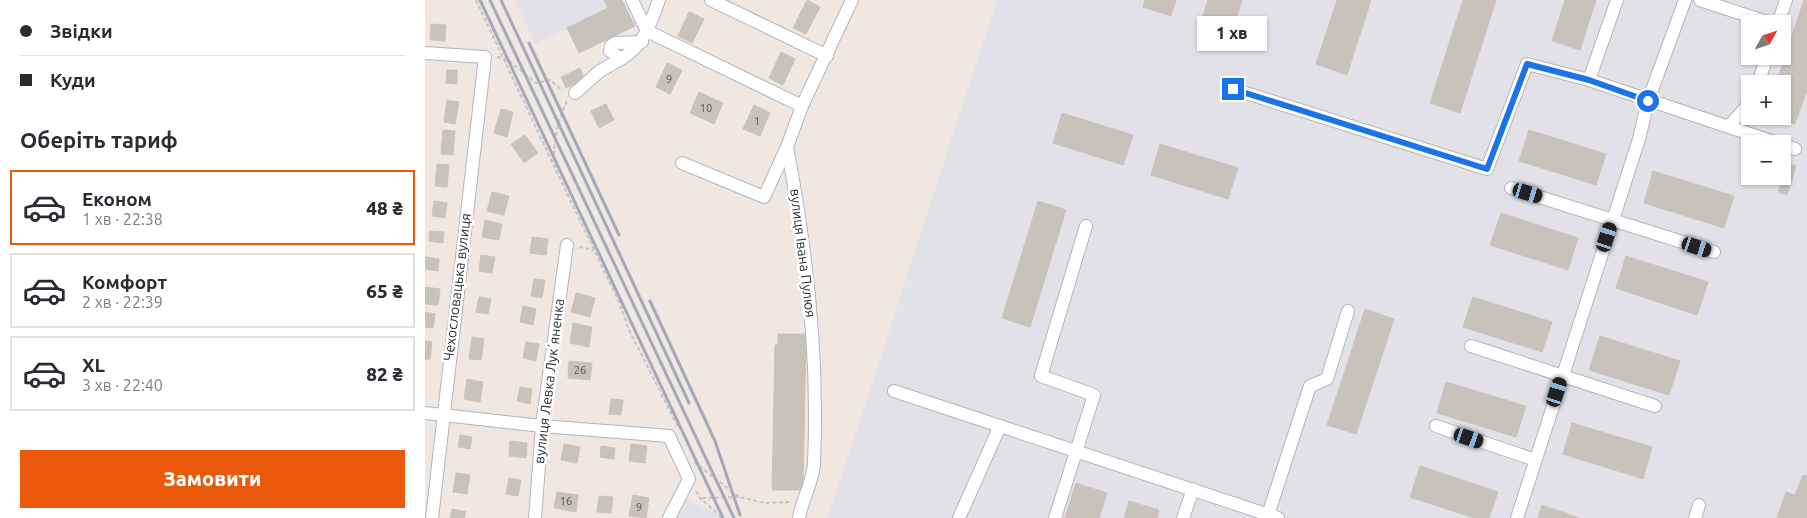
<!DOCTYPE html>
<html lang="uk">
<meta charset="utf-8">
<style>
:root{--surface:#fff;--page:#f2f2f3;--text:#2b2b33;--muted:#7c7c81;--line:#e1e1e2;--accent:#ea580c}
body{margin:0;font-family:Ubuntu,sans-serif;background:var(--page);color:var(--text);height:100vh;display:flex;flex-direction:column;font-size:19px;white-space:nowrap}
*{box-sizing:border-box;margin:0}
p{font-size:16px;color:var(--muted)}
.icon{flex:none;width:28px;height:28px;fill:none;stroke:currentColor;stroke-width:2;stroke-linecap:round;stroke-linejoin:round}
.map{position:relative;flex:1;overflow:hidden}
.details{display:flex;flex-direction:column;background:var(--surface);width:425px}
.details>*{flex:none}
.banner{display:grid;align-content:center;height:110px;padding:0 20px;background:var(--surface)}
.needle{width:32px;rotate:50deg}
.fabs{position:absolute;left:1316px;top:15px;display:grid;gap:10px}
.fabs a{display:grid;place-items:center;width:50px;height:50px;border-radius:0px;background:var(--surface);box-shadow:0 1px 4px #0004;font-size:25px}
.end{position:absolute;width:22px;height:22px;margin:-11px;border:6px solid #1a73e8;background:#fff;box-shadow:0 0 0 2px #fff}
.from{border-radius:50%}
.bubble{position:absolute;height:35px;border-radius:0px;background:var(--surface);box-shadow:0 1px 4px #0004;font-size:16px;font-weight:800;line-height:35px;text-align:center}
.car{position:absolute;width:15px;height:30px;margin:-15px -8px;border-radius:6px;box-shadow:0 0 4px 1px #0007;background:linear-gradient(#222 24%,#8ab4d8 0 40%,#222 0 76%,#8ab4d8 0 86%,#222 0)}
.banner b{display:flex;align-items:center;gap:18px;height:48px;font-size:19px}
.banner b+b{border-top:1px solid var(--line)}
.banner i{width:12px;height:12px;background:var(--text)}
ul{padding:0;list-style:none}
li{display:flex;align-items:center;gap:15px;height:75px;margin:0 10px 8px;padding:0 10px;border:2px solid var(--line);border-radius:0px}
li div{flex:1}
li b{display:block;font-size:19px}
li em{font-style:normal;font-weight:800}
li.current{border-color:var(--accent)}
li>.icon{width:45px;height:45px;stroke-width:1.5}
h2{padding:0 20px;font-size:22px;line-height:60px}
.action{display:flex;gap:10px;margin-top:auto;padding:10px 20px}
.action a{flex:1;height:58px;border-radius:0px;background:var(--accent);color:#fff;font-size:20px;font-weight:800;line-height:58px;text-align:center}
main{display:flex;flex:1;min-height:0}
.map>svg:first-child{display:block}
.industrial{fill:#e2e1e8;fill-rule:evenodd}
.building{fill:#c8c2bc;stroke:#cbc2ba}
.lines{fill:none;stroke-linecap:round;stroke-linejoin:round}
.minor-casing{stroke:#b1b5be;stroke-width:14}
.path{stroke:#c4c4c4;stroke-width:2;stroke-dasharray:4 2.5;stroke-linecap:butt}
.minor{stroke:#fff;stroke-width:12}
.rail{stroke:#a3a9b8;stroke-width:3}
.route{stroke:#1a73e8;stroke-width:6}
.labels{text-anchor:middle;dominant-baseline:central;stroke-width:5;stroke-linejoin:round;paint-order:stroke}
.number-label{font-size:11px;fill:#545352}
.street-label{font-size:14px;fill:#2e2e2e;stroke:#fff}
</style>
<main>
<section class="details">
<div class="banner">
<b><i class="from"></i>Звідки</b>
<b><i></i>Куди</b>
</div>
<h2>Оберіть тариф</h2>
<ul>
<li class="current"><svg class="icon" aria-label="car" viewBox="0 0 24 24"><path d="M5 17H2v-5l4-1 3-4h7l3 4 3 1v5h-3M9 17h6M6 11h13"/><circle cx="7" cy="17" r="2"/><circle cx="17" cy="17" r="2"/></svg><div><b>Економ</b><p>1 хв · 22:38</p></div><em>48 ₴</em></li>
<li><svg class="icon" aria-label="car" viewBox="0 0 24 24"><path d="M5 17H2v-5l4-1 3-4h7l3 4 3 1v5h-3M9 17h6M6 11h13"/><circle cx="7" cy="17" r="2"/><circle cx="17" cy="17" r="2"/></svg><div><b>Комфорт</b><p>2 хв · 22:39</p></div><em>65 ₴</em></li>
<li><svg class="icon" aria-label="car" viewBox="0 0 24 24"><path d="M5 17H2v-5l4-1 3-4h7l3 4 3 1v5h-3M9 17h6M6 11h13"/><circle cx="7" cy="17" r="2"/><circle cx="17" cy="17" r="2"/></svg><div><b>XL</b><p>3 хв · 22:40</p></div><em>82 ₴</em></li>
</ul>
<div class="action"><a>Замовити</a></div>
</section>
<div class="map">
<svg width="1382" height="518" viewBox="0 0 1382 518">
<rect width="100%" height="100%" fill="#efe7e1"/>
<path class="industrial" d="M90 0H197L210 26 154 53 142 29 110 44Z
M572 0H1382V518H403ZM1325 24H1358V56H1325ZM1325 84H1358V116H1325ZM1325 144H1358V176H1325Z
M260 499 290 513 292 518H250Z"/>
<path class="building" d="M179 0H197L210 26 154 53 142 28 183 8Z
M382 0 395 7 381 34 368 28Z
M720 0H751L746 16 718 7Z
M783 0H817L805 37 774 27Z
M912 0H946L922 75 891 64Z
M1038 0H1071L1035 113 1005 103Z
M1140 0H1171L1155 50 1127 41Z
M1379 0H1382V90L1370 124 1346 116H1358V84H1351Z
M264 12 279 19 267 43 253 36Z
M6 24 21 25 20 41 5 40Z
M356 52 370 59 358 85 344 78Z
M242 63 257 70 245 94 231 87Z
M155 68 160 80 141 88 136 77Z
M22 70H32V84L21 83Z
M274 92 298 103 289 124 265 113Z
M22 100 34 102 30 124 19 122Z
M181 104 189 120 174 128 166 111Z
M329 105 345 113 335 136 318 129Z
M76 109 88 112 82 137 69 133Z
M637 113 708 135 698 165 628 143Z
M18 130 30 131 28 155 16 154Z
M1104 130 1181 154 1171 185 1094 161Z
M100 135 113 153 99 163 86 144Z
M735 144 813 168 803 199 726 175Z
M1362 163 1371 166 1362 195 1353 192Z
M12 164 24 165 22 187 10 186Z
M1228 171 1309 196 1299 228 1219 203Z
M67 192 84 196 79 215 62 211Z
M9 201 22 203 20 218 7 216Z
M613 201 641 210 605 327 577 318Z
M1076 213 1153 238 1143 270 1065 245Z
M60 220 77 224 74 240 57 237Z
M5 231 19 232 18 243 4 241Z
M107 237 123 239 121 255 105 253Z
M56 255 70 257 67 273 54 271Z
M1201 256 1283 282 1272 315 1191 288Z
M0 257 14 259 13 271 0 269Z
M109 279 120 280 117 298 106 296Z
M0 287 15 289 13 305 0 304Z
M151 293 170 298 165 317 146 312Z
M54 297 66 299 63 314 51 312Z
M1048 297 1127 322 1117 352 1038 327Z
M98 306 111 309 108 325 95 322Z
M940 309 969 319 931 434 902 425Z
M0 312 10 314 8 328 0 327Z
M148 323 167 327 164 347 145 343Z
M353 334H381L378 490H347L350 345H353Z
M1175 336 1255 361 1244 395 1164 370Z
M47 337 59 339 56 360 44 359Z
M0 341 7 342 5 359H0Z
M101 342 114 344 111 361 98 358Z
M144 361 167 363 165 380 143 378Z
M42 379 58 382 55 402 39 399Z
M1021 382 1101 406 1091 437 1012 413Z
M95 387 107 389 105 404 92 401Z
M186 399 198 400 196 415 184 414Z
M1147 423 1227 447 1218 479 1138 454Z
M35 435 47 437 45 449 33 447Z
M85 441 102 443 101 458 84 456Z
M139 444 155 447 152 463 136 460Z
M206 444 222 446 220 463 204 461Z
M176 446 190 448 189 459 175 457Z
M995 466 1073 492 1064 518H1049L985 497Z
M31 473 45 475 42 494 28 492Z
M1378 475 1382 476V518H1352L1361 492 1370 495Z
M84 478 96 480 93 496 81 494Z
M651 483 682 493 674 518H640Z
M132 492 153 495 151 512 129 508Z
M208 495 224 498 221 518 204 516Z
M174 496 188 497 186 513 172 512Z
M704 501 734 510 732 518H699Z
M1117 505 1154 518H1113Z
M27 509 41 512 39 518H25Z"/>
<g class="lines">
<g class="minor-casing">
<path id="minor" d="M207 0 222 31 377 106
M286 0 402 56
M1275 0 1348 24
M1353 24 1361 0
M217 42 190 43 186 46 185 51 196 59C219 45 225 25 234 0
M0 53 60 57 7 518
M1164 80 1192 0
M1333 84 1342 56
M808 89 1062 169 1102 64 1164 80 1355 144
M150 93 175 71 196 59
M1304 126 1325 103
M1358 145 1370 149
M362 147C382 251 394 356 389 463 388 483 377 499 374 518
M257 163 339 197 362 147 377 106 427 0
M1086 188 1289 252
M1046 346 1230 406
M469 391 853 518
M0 413 117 426 244 436 264 479 244 518
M1011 426 1110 460
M110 518 117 426 142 245
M534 518 575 426
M630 518 669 395 616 376 661 226
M758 518 768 489
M842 518 885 386 902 379 923 311
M1092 518 1214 139 1223 101 1260 0
M1270 518 1274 505"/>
</g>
<path class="path" d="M51 0 129 166
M72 57 83 60 111 83 125 80 138 91
M142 101C132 120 127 148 130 168L194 302 204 330 254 429
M154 247 169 250
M269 462 314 497 339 503 366 502
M271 491 275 498 297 518
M277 498 314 497"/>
<use href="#minor" class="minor"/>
<path class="rail" d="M55 0 298 518
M65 0 309 518
M76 0 264 403
M104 43 194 235
M225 301 290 441 315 515"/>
</g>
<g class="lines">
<path class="route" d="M808 89 1062 169 1102 64 1164 80 1223 101"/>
</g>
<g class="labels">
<g class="number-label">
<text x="244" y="79">9</text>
<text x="281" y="108">10</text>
<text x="332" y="121">1</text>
<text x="155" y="370">26</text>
<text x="141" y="501">16</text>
<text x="214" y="507">9</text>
</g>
<g class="street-label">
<text transform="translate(378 253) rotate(83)">вулиця Івана Пулюя</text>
<text transform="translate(32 287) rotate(-83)">Чехословацька вулиця</text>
<text transform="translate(124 381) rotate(-83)">вулиця Левка Лукʼяненка</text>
</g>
</g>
</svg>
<div class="fabs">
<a><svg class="needle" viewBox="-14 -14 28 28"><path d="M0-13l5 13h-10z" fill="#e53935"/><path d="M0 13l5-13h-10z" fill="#7c7c81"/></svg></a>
<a>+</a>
<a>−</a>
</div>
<i class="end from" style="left:1223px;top:101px"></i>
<i class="end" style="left:808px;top:89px"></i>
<div class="bubble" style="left:772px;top:16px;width:70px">1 хв</div>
<i class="car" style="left:1103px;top:193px;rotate:107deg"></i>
<i class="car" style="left:1182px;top:237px;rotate:18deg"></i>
<i class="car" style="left:1272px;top:247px;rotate:108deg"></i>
<i class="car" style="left:1132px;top:392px;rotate:18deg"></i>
<i class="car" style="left:1044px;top:438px;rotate:109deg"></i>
</div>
</main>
